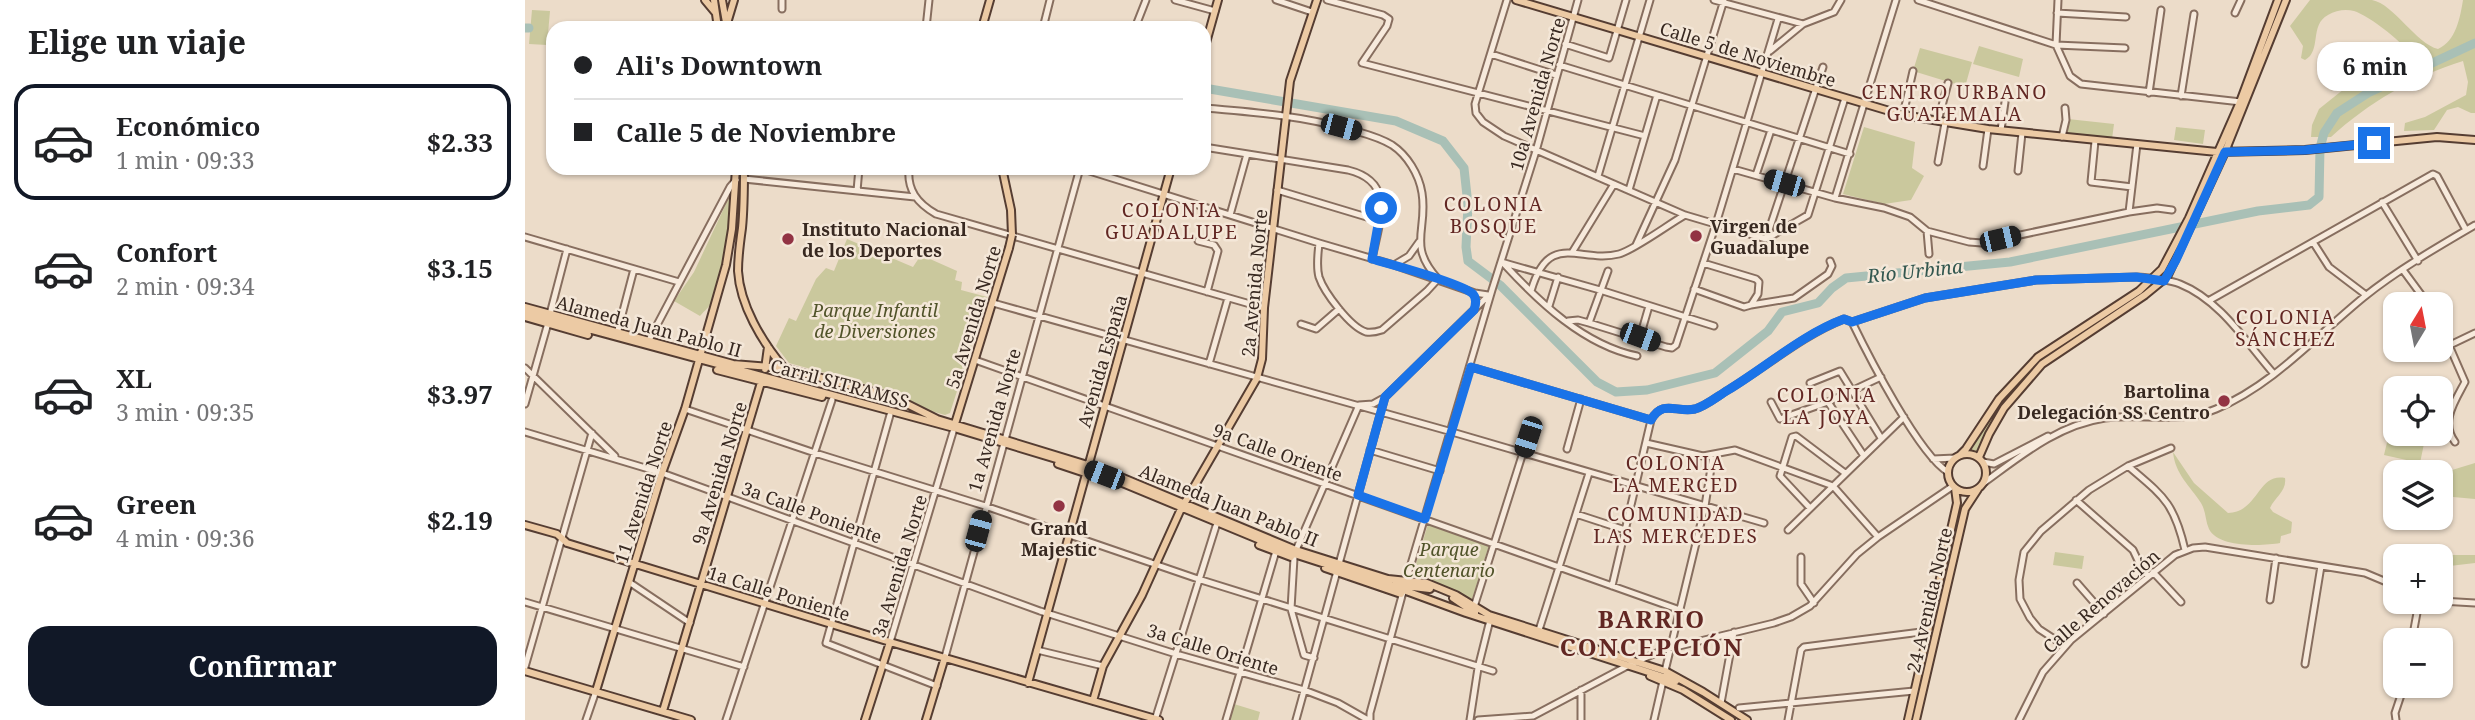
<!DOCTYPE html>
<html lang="es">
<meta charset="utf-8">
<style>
:root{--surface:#fff;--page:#f2f2f2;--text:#202124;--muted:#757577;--line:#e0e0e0;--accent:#111827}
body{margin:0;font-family:"Noto Serif",serif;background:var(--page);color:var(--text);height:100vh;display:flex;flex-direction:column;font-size:26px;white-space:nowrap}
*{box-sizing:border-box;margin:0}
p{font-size:23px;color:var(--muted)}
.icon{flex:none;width:38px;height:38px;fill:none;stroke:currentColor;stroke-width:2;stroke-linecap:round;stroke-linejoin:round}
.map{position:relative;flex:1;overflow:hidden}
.panel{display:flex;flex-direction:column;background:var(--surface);width:525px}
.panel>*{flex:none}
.hud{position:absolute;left:21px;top:21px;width:665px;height:154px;border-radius:21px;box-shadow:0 2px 5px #0004;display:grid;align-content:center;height:154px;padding:0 28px;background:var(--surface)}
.needle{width:46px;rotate:10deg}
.controls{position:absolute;left:1858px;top:292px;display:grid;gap:14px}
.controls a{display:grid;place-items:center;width:70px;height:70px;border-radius:14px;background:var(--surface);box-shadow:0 2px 5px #0004;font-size:35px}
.end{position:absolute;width:32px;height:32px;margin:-16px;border:9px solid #1a73e8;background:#fff;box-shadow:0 0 0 4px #fff}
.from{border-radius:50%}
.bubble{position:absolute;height:49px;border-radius:21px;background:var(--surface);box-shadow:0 2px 5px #0004;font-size:23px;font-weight:700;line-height:49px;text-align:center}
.car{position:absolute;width:21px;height:42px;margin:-21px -10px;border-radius:9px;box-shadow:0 0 5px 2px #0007;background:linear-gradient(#222 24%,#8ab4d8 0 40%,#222 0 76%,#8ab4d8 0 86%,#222 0)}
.hud b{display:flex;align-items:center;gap:24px;height:66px;font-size:26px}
.hud b+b{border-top:2px solid var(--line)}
.hud i{width:18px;height:18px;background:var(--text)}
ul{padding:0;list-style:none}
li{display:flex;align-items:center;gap:21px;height:116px;margin:0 14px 10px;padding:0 14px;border:4px solid transparent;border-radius:21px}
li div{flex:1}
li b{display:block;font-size:26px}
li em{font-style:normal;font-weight:700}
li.active{border-color:var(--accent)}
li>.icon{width:63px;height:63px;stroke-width:1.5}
h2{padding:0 28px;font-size:32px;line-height:84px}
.action{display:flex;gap:14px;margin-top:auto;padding:14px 28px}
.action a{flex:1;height:80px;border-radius:21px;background:var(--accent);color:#fff;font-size:28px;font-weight:700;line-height:80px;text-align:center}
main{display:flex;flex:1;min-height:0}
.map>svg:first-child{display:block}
.green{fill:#cac89d}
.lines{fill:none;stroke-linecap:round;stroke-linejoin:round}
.river{stroke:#a9c0b6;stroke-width:9}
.minor-casing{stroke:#876e5f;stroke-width:9}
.major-casing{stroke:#553d32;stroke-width:10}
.minor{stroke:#f7eadc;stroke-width:5}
.major{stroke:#eccaa4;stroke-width:6}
.major-bridge-casing{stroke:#553d32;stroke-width:10;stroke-linecap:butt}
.major-bridge{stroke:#eccaa4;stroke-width:6}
.route{stroke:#1a73e8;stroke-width:9}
.poi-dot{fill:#923343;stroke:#f4e7d8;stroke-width:2.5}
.labels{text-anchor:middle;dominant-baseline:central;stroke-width:5;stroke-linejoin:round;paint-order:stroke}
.street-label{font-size:18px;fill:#382921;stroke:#f4e7d8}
.poi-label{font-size:18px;font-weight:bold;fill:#382921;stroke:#f4e7d8;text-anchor:start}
.park-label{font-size:18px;font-style:italic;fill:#505329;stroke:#f4e7d8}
.neighbourhood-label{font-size:19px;letter-spacing:2px;fill:#622723;stroke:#f4e7d8}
.water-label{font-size:19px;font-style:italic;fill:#32574f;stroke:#f4e7d8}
.district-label{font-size:24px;font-weight:bold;letter-spacing:2px;fill:#622723;stroke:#f4e7d8}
</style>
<main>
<section class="panel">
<h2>Elige un viaje</h2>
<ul>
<li class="active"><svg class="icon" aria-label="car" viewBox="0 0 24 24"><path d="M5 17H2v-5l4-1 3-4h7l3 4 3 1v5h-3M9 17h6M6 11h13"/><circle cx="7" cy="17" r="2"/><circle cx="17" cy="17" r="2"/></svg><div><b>Económico</b><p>1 min · 09:33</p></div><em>$2.33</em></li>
<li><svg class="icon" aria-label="car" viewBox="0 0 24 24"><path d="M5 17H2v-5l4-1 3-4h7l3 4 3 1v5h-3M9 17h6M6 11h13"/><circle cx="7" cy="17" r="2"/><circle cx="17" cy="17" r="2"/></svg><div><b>Confort</b><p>2 min · 09:34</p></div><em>$3.15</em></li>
<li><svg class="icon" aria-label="car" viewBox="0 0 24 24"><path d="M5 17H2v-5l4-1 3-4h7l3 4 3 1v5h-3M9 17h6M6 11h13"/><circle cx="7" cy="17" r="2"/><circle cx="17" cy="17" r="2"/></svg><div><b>XL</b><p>3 min · 09:35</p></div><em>$3.97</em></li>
<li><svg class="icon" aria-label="car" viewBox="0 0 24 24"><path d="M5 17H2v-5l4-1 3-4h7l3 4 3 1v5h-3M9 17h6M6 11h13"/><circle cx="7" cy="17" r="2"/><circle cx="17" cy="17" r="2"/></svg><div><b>Green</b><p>4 min · 09:36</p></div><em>$2.19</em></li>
</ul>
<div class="action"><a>Confirmar</a></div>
</section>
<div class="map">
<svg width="1950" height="720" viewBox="0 0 1950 720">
<rect width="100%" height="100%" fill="#ecdcc9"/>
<path class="green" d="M1785 0C1804 0 1828 0 1847 0 1869 4 1891 44 1913 49 1931 41 1935 18 1938 0H1950V113H1946L1933 107 1922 110 1909 130 1879 131 1880 123 1900 117 1941 95 1943 82 1938 61C1889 76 1843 103 1806 137H1786L1787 125 1794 109 1824 85 1837 80 1854 82 1887 70C1888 65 1889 63 1888 59 1883 45 1843 15 1829 11 1821 9 1811 10 1803 15 1784 25 1797 51 1780 60L1776 58 1778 46 1765 26Z
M7 10 25 11 22 45 4 44Z
M1454 46 1498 59 1494 77 1448 64Z
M1395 48 1447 62 1440 87 1388 71Z
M1543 119 1589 124 1587 139 1540 135Z
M1339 127 1390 142 1387 168 1399 176 1386 200 1359 204 1318 194Z
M1651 127 1680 130 1678 144 1649 140Z
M208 189C207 217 198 274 188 300 184 308 180 310 175 316L149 301 169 272Z
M322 239 388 267 396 255 432 271 430 280 437 282 436 290 462 297 425 413 420 415 406 411 369 392 264 363 251 346 264 318 271 321 291 279 301 268 309 271Z
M1625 283 1630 284 1610 300 1525 354C1493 381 1470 414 1453 452L1446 450C1475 374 1562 326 1625 283Z
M1871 397V434H1901L1895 463 1859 455 1866 426 1862 425Z
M1648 452 1669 483 1703 513C1734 512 1732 473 1760 478 1762 491 1750 497 1745 508L1748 512 1767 522 1766 533 1756 536 1755 543C1738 546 1693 548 1684 529 1680 520 1681 511 1676 503 1665 486 1650 474 1648 452Z
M1950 463V499L1928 497 1926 492 1919 489 1927 470Z
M903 524 964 545 947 599 888 574Z
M1530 552 1559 556 1557 569 1528 565Z
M1917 555H1950V563L1916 567V556H1902Z
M709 704 735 712 733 720H704Z"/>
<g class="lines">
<path class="river" d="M0 28H4
M679 88 871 121 918 141 939 168 943 205 941 247 943 261 975 285 1072 382 1091 392 1122 390 1190 373 1243 331 1257 312 1293 303 1307 288 1321 278 1485 262 1733 211 1784 205 1794 197 1795 148 1799 133 1812 113 1843 93 1950 43"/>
<g class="minor-casing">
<path id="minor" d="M650 0 690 11
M751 0 787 12
M802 0 858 15 864 19 862 26 837 63 1120 136
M982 0 950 104 951 113 958 122 979 136 1160 215 1241 239 1283 215 1320 98
M1189 0 1278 24
M1393 0 1531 45 1545 76 1556 84 1716 102
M1533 0 1531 45 1600 48
M257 9V0
M1532 13 1601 17
M1710 13 1716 0
M631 27 632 28
M401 28 404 0
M518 28 525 0
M610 28 621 0
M1040 44 1084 58 1101 0
M1245 51 1278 24 1309 12 1316 0
M966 54 1031 75
M1034 65 1325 154
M1624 93 1636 10
M1656 96 1669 14
M679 108C729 112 778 116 827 130 841 134 854 137 867 145 882 155 894 174 897 193 903 230 882 245 913 279L902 291 857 330C851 332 847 333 841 332 825 327 799 292 794 277 791 266 793 254 794 243
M1378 115 1388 71
M1413 121 1423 83
M1476 130 1480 102
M1537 137 1541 120 1540 108
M1570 141 1566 182 1607 187
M679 147 823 170C872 182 854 222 847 259
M1413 162 1420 123
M1458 166 1463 129
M384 168C382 190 392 203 411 214L739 308
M555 168 794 243 869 265 950 293 963 295
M1208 169 1310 198 1359 208 1385 217 1402 231 1444 242 1457 243 1604 212 1632 208 1647 210
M1493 171 1497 133
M1231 175 1246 130
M1073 176 1125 0
M219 179 390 197
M752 190 855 221
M1104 190 1132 95
M332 191 334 168
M1310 198 1371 0
M1857 202 1893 261
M1604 212 1612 144
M705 215 722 154
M1402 231 1404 254
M0 237 154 282
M1241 239 1298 67
M673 241 689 245 693 251 682 292
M1788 242 1804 267 1841 295
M1111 245 1150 160 1199 0
M1048 251 1089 184
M976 262 1075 290 1189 326
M979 264C1014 302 1059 345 1112 356
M869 265 884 256 894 242
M1878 270 1903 304
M1169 289 1219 307 1226 305 1233 294 1234 282 1231 279 1178 263
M1006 291C1024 229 1055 264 1094 254 1109 250 1144 224 1160 215
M1685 300 1908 174 1912 176 1941 230
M468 303 927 432 1239 523
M1226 305 1269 298 1303 274 1307 266 1305 261
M1024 306 1033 277
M25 314 42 249
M1043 321 1053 320 1064 323 1141 347 1147 348 1151 345 1191 224 1253 19
M1327 322C1343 355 1394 455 1423 472
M1064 323 1083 271
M776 324 791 329 814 309
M1916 327 1940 382C1930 401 1915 422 1930 442
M92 334 109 269
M1115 337 1124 306
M123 342 205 187 211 180
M1925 345 1950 333
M450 360 1155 610
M684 364 703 298
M946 367 1126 420
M0 368 90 456
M1285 383 1315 371 1356 438
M1246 402 1255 419 1303 402 1356 377
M1303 402 1339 456
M0 404 23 323
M160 409 290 453 460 506 673 579 968 671
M365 415 301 643 412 686
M0 432 137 473 515 611 651 654 779 690 813 703 843 720
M1121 443 1178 456 1210 450 1308 486 1353 537
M1042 449 1056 399
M845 450 915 471
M1408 459 1430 458
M1458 462 1469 464 1523 436
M1603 466C1638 496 1649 502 1660 550
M1460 482C1497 455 1533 425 1580 418 1617 413 1656 424 1691 409 1748 385 1791 336 1839 297 1871 271 1914 246 1950 225
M1551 500 1608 550 1617 569 1623 576
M1285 508 1255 476 1267 437 1271 436 1320 473
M1051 514 1100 530
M1263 530 1379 417
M771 550 834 405 848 404 857 399
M1276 557V584L1289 603
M769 558 766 609 779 655 789 658
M1628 572 1656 602
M104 582 165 623
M1552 583 1579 614
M1087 586 1126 420C1138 399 1151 413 1170 409 1181 406 1193 396 1203 390 1241 367 1278 335 1319 319L1327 322 1400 298 1511 280 1611 277C1625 278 1641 279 1655 284 1695 300 1721 342 1749 374
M1745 600 1751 558
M1916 601 1950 603
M0 602 219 667
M949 607 1008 421
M1014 630 1064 473
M1887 640 1894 602
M365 642 428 432
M1540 646 1514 629 1505 618 1495 599 1494 580 1499 552 1516 531 1564 490 1603 466 1646 448
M512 650 578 666
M420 657 555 168
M1780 664 1796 566
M0 667 67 433
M1140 671 1180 506 1188 455
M1196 703 1209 632
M1214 708 1389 691
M61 720 71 691
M201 720 307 400
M630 720 691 526
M701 720 751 551
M771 720 860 397 964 295
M845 720V713L881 581 967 290 1011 151 1053 0
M945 720 953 668 964 624
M953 720 1008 716 1104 665 1138 650 1249 623 1266 617 1285 606 1332 554 1353 537 1428 486
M1056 720V690
M1129 720 1138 681
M1263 720 1276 650 1279 647 1404 631
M1494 720 1518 672 1546 640 1650 555 1668 548 1680 547 1840 573 1871 586
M1871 720 1870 713 1879 686"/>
</g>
<g class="major-casing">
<path id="major" d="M180 0 190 12
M189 0 193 28
M197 0 202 28
M991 0 1378 115 1463 129 1692 152 1780 150 1912 137 1950 140
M203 20 209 0
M457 28 465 0
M679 50 693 0
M219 168C219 188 219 208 217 228 215 242 213 256 213 271 215 305 237 342 259 368
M477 168 486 210 487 235
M0 307 208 364 259 368 368 397 412 419 579 470 771 550 863 579 902 583 931 595 964 615 1140 671 1178 692 1222 720
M0 312 429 428 561 468 769 554 862 584 941 613 1151 681
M0 317 63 335
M240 369 243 347
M192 370 297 397
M429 427 484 248
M1423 473a19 19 0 1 1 38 0a19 19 0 1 1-38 0Z
M1435 455 1441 449 1474 399 1513 357 1614 291 1637 269 1664 218 1715 102 1753 0
M1454 457 1464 434 1479 408 1517 364 1620 295 1642 277 1700 152 1761 0
M533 464 575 478
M0 525 32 534 42 543 365 642 634 720
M734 545 766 557
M800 568 876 594
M870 585 905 589
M928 598 950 613
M0 671 166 720
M1125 676 1158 690 1206 720
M503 683 646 168
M71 691 137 473 160 409 201 265 207 229 211 168
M568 701 578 666 617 595 655 511 732 378 737 359 739 308 765 81 792 0
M138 711 237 379
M340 720 365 642
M401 720 420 657
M1383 720 1432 503 1430 488
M1391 720 1440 509 1453 489"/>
</g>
<use href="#minor" class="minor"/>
<use href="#major" class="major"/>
<g class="major-bridge-casing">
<path id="major-bridge" d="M484 248 487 235"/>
</g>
<use href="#major-bridge" class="major-bridge"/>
</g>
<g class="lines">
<path class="route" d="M856 208 847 259C865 264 937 283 948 294 952 299 951 304 949 310L860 397 833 495 900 519 946 367 1126 420C1138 399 1151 413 1170 409 1181 406 1193 396 1203 390 1241 367 1278 334 1319 319L1327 322 1400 298 1511 280 1611 277 1639 281 1651 260 1700 152 1780 150 1849 143"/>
</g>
<g class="poi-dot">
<circle cx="1171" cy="236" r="7"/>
<circle cx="263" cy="239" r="7"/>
<circle cx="1699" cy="401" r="7"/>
<circle cx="534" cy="506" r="7"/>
</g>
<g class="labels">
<g class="street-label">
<text transform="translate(1223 54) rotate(17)">Calle 5 de Noviembre</text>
<text transform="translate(1012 94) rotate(-74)">10a Avenida Norte</text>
<text transform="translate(729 283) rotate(-85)">2a Avenida Norte</text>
<text transform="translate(448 317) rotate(-73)">5a Avenida Norte</text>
<text transform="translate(124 326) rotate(15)">Alameda Juan Pablo II</text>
<text transform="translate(577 361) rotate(-74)">Avenida España</text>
<text transform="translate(315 383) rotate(15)">Carril SITRAMSS</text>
<text transform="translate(469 420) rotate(-74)">1a Avenida Norte</text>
<text transform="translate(753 452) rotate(20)">9a Calle Oriente</text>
<text transform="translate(194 473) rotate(-73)">9a Avenida Norte</text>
<text transform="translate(118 492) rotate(-72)">11 Avenida Norte</text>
<text transform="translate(704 505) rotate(22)">Alameda Juan Pablo II</text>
<text transform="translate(287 512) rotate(20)">3a Calle Poniente</text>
<text transform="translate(374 566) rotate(-73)">3a Avenida Norte</text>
<text transform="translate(254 593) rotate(17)">1a Calle Poniente</text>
<text transform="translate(1404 600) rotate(-77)">24 Avenida Norte</text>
<text transform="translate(1576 601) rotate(-41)">Calle Renovación</text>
<text transform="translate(688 649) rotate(17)">3a Calle Oriente</text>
</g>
<g class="poi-label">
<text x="1185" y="226">Virgen de<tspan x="1185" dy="21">Guadalupe</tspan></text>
<text x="277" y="229">Instituto Nacional<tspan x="277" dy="21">de los Deportes</tspan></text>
<text x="1685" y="391" text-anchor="end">Bartolina<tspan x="1685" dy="21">Delegación SS Centro</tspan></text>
<text x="534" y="528" text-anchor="middle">Grand<tspan x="534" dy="21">Majestic</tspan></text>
</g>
<g class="park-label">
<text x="350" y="310">Parque Infantil<tspan x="350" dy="21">de Diversiones</tspan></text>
<text x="924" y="549">Parque<tspan x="924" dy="21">Centenario</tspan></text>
</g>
<g class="neighbourhood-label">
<text x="1430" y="92">CENTRO URBANO<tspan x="1430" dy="22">GUATEMALA</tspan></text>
<text x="969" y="204">COLONIA<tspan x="969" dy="22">BOSQUE</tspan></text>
<text x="647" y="210">COLONIA<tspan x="647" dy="22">GUADALUPE</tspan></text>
<text x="1761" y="317">COLONIA<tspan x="1761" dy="22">SÁNCHEZ</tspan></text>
<text x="1302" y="395">COLONIA<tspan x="1302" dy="22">LA JOYA</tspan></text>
<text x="1151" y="463">COLONIA<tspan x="1151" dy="22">LA MERCED</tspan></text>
<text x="1151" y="514">COMUNIDAD<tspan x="1151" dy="22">LAS MERCEDES</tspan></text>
</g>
<g class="water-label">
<text transform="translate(1390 271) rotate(-6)">Río Urbina</text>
</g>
<g class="district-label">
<text x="1127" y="618">BARRIO<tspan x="1127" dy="28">CONCEPCIÓN</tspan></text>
</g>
</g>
</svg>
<div class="controls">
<a><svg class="needle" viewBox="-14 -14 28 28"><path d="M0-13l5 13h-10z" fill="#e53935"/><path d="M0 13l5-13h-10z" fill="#757577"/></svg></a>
<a><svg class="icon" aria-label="locate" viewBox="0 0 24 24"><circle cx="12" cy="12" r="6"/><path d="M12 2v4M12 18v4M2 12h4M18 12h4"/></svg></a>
<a><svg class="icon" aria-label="layers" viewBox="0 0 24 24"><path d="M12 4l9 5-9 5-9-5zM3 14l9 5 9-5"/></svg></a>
<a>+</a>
<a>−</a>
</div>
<i class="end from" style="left:856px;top:208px"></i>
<i class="end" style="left:1849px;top:143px"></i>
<div class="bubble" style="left:1792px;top:42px;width:116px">6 min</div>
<i class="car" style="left:816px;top:127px;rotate:105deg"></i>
<i class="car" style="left:1259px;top:183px;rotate:286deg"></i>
<i class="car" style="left:1475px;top:239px;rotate:77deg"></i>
<i class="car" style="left:1115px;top:337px;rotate:110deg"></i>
<i class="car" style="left:1003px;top:437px;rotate:198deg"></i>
<i class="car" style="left:579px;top:475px;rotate:291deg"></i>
<i class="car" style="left:453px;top:531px;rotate:15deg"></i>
<div class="hud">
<b><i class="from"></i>Ali's Downtown</b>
<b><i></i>Calle 5 de Noviembre</b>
</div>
</div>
</main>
